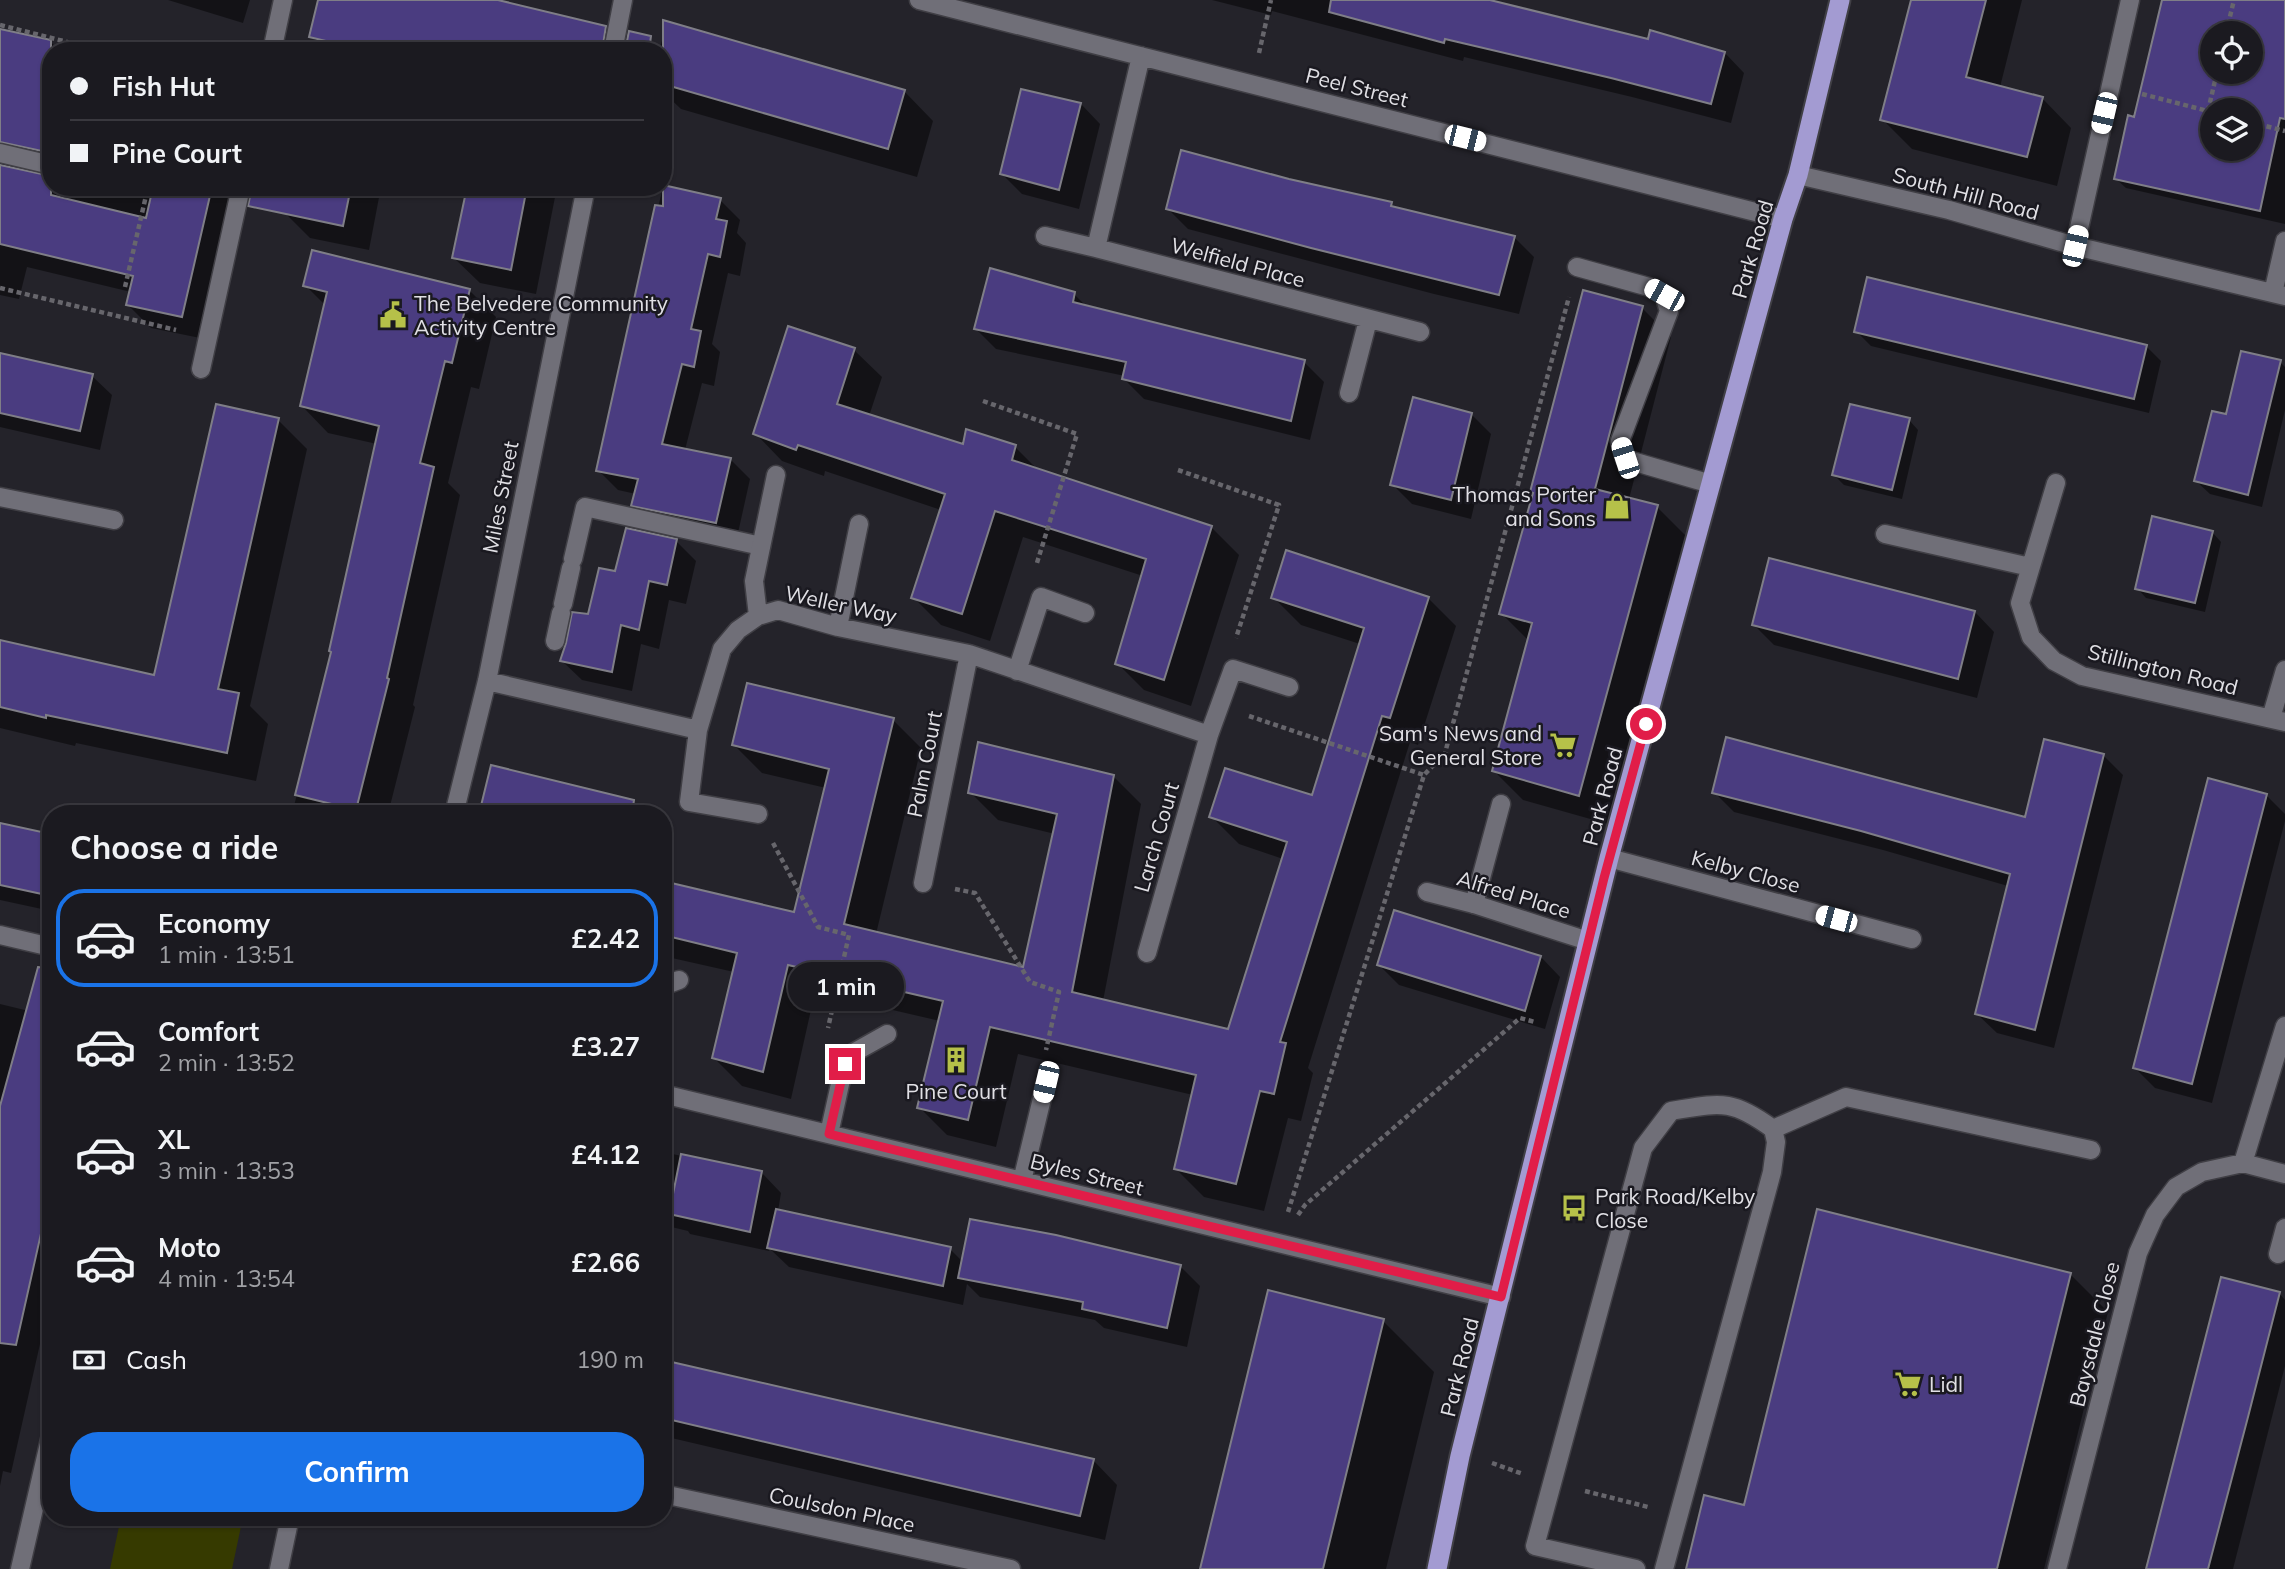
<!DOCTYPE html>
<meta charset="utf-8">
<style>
:root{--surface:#1b1a20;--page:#242329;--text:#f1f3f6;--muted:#a0a1a5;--line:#39383e;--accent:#1a73e8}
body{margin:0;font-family:Mulish,sans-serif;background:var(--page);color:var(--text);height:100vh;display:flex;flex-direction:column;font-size:26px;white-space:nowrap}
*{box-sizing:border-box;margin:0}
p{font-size:23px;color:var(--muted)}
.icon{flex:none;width:38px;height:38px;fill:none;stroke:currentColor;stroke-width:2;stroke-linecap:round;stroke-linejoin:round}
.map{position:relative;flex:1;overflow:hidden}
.details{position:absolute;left:42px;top:805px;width:630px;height:721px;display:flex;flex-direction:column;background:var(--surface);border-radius:28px;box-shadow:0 2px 5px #0004,0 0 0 2px var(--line)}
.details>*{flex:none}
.hud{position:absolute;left:42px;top:42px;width:630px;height:154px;border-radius:28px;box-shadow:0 2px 5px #0004,0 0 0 2px var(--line);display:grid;align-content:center;height:154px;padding:0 28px;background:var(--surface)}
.tools{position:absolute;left:2200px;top:21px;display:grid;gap:14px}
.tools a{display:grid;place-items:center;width:63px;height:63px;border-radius:50%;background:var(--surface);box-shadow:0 2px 5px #0004,0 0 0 2px var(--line);font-size:35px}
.end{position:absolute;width:32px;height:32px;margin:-16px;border:9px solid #e11d48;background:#fff;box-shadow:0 0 0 4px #fff}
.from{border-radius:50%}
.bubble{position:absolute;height:49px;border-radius:24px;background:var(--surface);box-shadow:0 2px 5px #0004,0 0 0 2px var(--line);font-size:23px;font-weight:700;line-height:49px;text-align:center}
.car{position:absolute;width:21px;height:42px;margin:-21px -10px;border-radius:9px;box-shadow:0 0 5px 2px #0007;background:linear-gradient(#fff 24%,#345 0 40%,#fff 0 76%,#345 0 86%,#fff 0)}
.hud b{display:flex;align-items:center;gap:24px;height:66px;font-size:26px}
.hud b+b{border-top:2px solid var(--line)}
.hud i{width:18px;height:18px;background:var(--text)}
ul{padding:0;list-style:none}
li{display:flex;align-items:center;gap:21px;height:98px;margin:0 14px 10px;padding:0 14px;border:4px solid transparent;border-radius:28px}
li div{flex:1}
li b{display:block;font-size:26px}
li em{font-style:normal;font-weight:700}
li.on{border-color:var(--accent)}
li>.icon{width:63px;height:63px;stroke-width:1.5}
h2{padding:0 28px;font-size:32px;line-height:84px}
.pay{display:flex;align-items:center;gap:18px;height:77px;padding:0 28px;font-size:26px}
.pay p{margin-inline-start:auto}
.cta{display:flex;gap:14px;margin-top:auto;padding:14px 28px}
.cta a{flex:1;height:80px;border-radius:28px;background:var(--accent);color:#fff;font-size:28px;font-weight:700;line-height:80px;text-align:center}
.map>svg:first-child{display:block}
.green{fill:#363a00}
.shadow{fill:#0007;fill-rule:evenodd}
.building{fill:#4a3c80;stroke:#7f7e87;stroke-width:2;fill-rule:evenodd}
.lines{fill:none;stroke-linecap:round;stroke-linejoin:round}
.service-casing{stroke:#403f45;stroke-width:21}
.pedestrian-casing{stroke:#403f45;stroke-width:21}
.minor-casing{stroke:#403f45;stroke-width:21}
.trunk-casing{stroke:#403f45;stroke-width:23}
.path{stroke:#67666c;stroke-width:4.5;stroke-dasharray:5 3.5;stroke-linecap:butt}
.service{stroke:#706f78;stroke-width:18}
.pedestrian{stroke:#706f78;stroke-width:18}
.minor{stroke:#706f78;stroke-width:18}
.trunk{stroke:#a39bd2;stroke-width:19}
.route{stroke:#e11d48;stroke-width:9}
.labels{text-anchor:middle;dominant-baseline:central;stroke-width:5;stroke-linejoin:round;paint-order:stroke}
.street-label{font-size:21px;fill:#e1e0e5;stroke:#1a1920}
.poi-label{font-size:21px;fill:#e1e0e5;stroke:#1a1920;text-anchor:start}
</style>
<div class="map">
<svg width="2285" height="1569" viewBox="0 0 2285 1569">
<rect width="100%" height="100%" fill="#24232a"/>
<path class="green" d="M121 1517H243L232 1569H110Z"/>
<path class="shadow" d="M168 0H250L243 23Z
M320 0H491L591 24 616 49V51H318L319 44 311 36Z
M1212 0H1483L1649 41 1725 53 1744 73 1731 123 1632 97 1464 57 1463 61 1272 11 1271 15Z
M1912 0H2022L2000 87 2042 98 2071 128 2057 186 1912 149 1882 119Z
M2164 0H2285V224L2126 188 2116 179 2136 119ZM2212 33H2250V72H2212ZM2212 110H2250V149H2212Z
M667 23 904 91 933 121 917 177 681 109 663 92V51H659Z
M0 31 51 42 59 51H51V170L27 164 10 169 51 187H240L205 339 151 328 128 305 131 292 27 267 19 299 0 295Z
M1081 104 1100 124 1079 209 1022 194 1002 174Z
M1289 181 1391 204 1395 208 1514 237 1534 257 1519 314 1434 294 1188 229 1168 209Z
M290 187H381L369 250 310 238 285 213Z
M468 187H557L536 294 480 283 454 258Z
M663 187 720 200 740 220 737 233 746 243 740 276 728 273 712 344 720 352 714 386 702 383 685 450 730 459 750 479 736 542 653 525 633 505 636 494 618 490 598 470 624 349Z
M305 285 469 290 496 317 479 389 471 387 448 483 460 495 413 705 415 707 388 814H292L332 653 377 444 328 433 302 406 326 306Z
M1074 294 1088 308 1304 362 1324 382 1310 440 1144 399 1124 379 1125 376 996 349 976 329Z
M1642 308 1671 337 1629 499 1657 507 1686 536 1608 824 1523 800 1494 771 1529 641 1501 613Z
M789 329 854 350 882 377 869 416 964 446 1015 447 1040 472 1211 527 1239 555 1191 706 1144 690 1117 663 1143 576 1023 537 990 641 941 625 913 597 941 510 825 471 824 476 782 461 755 433Z
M1856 331 2146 346 2161 361 2149 413 1871 346Z
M0 355 92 376 112 395 100 450 0 427Z
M2280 362 2285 367V410L2262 507 2210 494 2196 481Z
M1471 414 1491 434 1471 519 1412 504 1392 484Z
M278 420 307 449 250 706 268 724 256 781 76 743 75 746 0 728V641L155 677Z
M1909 420 1918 430 1902 499 1844 485 1834 475Z
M2212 532 2221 542 2205 612 2146 598 2137 588Z
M676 541 696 561 686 604 669 600 659 649 641 644 632 691 582 680 562 661 616 573Z
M1273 597 1428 598 1456 626 1418 745 1410 742 1308 1068 1313 1073 1301 1121 1288 1118 1264 1211 1204 1197 1176 1169 1193 1095 1018 1054 996 1147 947 1135 919 1107 940 1021 815 992 791 1099 742 1086 714 1058 734 972 663 956V882L795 914 826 788 762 773 734 745 893 720 921 748 876 934 1024 969 1055 834 998 820 970 792 1113 776 1141 804 1103 1001 1229 1031 1283 859 1239 844 1211 816 1314 798 1360 644 1301 625Z
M1975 612 1994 632 1977 698 1774 645 1754 625Z
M2103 755 2123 775 2054 1048 1997 1033 1977 1014 2008 886 1883 850 1734 812 1714 792 2027 819Z
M2266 795 2285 814V821L2212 1103 2155 1088 2135 1068Z
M632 801 645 814H481Z
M0 824 51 836V911L0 900Z
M1541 957 1560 977 1545 1029 1399 985 1379 965Z
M0 1004 29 1011 51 1012V1295L11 1473 3 1471 0 1486Z
M663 1152 762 1173 781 1193 778 1211 950 1249 963 1262 1180 1266 1200 1286 1187 1347 1104 1328 1095 1320 980 1297 967 1284 963 1305 789 1267 770 1249 769 1251 690 1234 688 1231 663 1225Z
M2070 1274 2108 1312 2044 1569H1688L1745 1507Z
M2279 1293 2285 1300V1366L2233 1569H2148Z
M1383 1321 1434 1372 1386 1569H1202Z
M663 1362 1093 1460 1117 1485 1105 1540 663 1436Z"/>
<path class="building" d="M318 0H498L606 26 602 51H368L309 37Z
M1331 0H1490L1648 39 1650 30 1725 52 1711 104 1611 78 1445 39 1444 43 1329 12Z
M1911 0H1986L1966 77 2043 97 2027 157 1880 120Z
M2162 0H2285V119L2280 118 2260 211 2114 179 2128 115 2134 117ZM2212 33H2250V72H2212ZM2212 110H2250V149H2212Z
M663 20 905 90 888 149 663 84Z
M0 29 51 40V153L0 142Z
M629 31 651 36 649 51H625Z
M1021 89 1081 103 1059 190 1000 174Z
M1181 150 1289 179 1392 202 1391 206 1515 236 1499 295 1311 248 1166 209Z
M0 165 51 176V195L146 218 153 187H212L182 317 126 305 133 276 0 244Z
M663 185 721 198 716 219 727 221 720 257 708 254 691 329 701 331 694 367 682 364 662 444 731 458 716 523 631 506 638 479 596 471 655 205 663 206Z
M252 187H351L343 226 248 206Z
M467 187H527L511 270 452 258Z
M312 250 470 289 452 363 445 361 420 463 434 467 387 678 389 679 356 810 295 795 331 652 329 651 379 426 300 406 327 292 303 286Z
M990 268 1075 292 1073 302 1305 360 1291 421 1122 379 1126 362 974 329Z
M1867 277 2147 345 2134 399 1854 332Z
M1583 290 1643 306 1595 489 1658 505 1579 796 1492 771 1532 623 1499 614 1533 493 1530 492Z
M788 326 855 348 837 404 963 444 966 429 1016 445 1012 460 1212 526 1164 680 1115 664 1146 559 995 511 962 614 911 598 945 494 798 445 796 450 753 434Z
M2241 351 2281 360 2248 495 2194 481 2212 411 2226 414Z
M0 353 93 374 80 431 0 413Z
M1413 397 1472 413 1451 500 1390 485Z
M216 404 279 418 218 689 239 693 227 753 46 715V718L0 707V640L154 675Z
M1850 404 1910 418 1892 490 1832 475Z
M2152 516 2213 531 2195 603 2135 589Z
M626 528 677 539 667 585 649 581 639 630 621 625 612 672 560 661 566 643 572 612 588 614 599 568 615 571Z
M1286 550 1429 597 1390 718 1382 716 1280 1042 1286 1043 1274 1094 1260 1091 1236 1184 1174 1169 1196 1075 990 1027 968 1120 917 1108 943 1001 788 965 763 1072 712 1058 737 953 663 935V881L794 912 829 769 732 745 747 683 894 718 844 924 1023 967 1057 814 968 793 978 742 1114 775 1072 992 1228 1029 1287 842 1209 817 1225 768 1312 795 1364 628 1271 598Z
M1769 558 1975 611 1958 679 1752 625Z
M1726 737 2025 817 2044 739 2104 754 2035 1030 1975 1014 2010 874 1861 831 1712 793Z
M491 765 634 800 632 814H479Z
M2208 778 2267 794 2192 1084 2133 1068Z
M0 823 51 834V896L0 885Z
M1394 910 1541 956 1525 1011 1377 965Z
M38 967 51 969V1189L16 1345 0 1343V1106Z
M681 1154 762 1171 750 1232 669 1214Z
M776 1209 951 1247 943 1286 767 1248Z
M1817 1209 2071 1273 1997 1569H1686L1704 1495 1744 1505Z
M970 1219 1056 1235 1181 1265 1167 1328 1082 1309 1083 1302 958 1278Z
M2221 1277 2280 1292 2248 1417 2208 1569H2146Z
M1268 1290 1384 1319 1323 1569H1200Z
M663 1360 1094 1459 1080 1516 663 1418Z"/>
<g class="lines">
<g class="service-casing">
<path id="service" d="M1577 267 1649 287 1664 295 1669 311 1620 441 1625 459 1711 484
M1474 904 1501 804
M1773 1129 1846 1097 2091 1150
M1636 1569 1535 1546 1643 1148 1671 1111C1720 1103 1731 1098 1773 1129L1776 1142 1772 1172 1664 1569"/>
</g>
<g class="pedestrian-casing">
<path id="pedestrian" d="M0 153 51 165
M573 559 585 507 761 546
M563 604 571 568
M555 641 561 613"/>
</g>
<g class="minor-casing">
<path id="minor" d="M919 0 1783 219
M272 51 283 0
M613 51 623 0
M1141 56 1096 248 1420 332
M1798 175 1949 210 2075 246 2285 296
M1045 236 1096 248
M2075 246 2130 0
M2273 293 2285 241
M201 369 241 187
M1349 393 1368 320
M2056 483 2020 603 2031 637 2054 661 2082 676 2285 722
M0 497 114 520
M1885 534 2030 567
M758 616 754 581 776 475
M838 627 859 524
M1017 671 1041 597 1085 613
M487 681 698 730 722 649 738 630 758 616 778 610 838 627 969 654 1209 735
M2271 718 2285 670
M698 730 689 802 758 814
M454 814 487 681 586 187
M1609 858 1912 939
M923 883 969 654
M1427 892 1474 904 1588 941
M0 935 51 947
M1147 953 1209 735 1233 669 1289 687
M663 986 679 980
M663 1094 1501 1297
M829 1134 846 1057 887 1034
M2243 1163 2285 1026
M1022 1181 1046 1082
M2278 1254 2285 1228
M663 1494 1011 1569
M20 1569 51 1435
M279 1569 290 1517
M2057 1569 2138 1253 2155 1215 2176 1187 2202 1172 2243 1163 2285 1174"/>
</g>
<g class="trunk-casing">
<path id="trunk" d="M1437 1569 1460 1456 1609 858 1783 219 1798 175 1840 0"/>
</g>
<path class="path" d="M0 25 103 51
M2226 33 2234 0
M1259 53 1271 0
M2142 94 2212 112
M2208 111 2217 72
M2250 122 2285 131
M125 287 148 187
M0 288 176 330
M983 401 1077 434 1036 566
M1178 470 1279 505 1236 638
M1249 716 1424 775
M773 843 818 927 849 935 828 1028
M955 889 975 893 1030 982 1059 992 1046 1050
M1288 1212 1424 775 1445 753 1569 297
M1298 1215 1305 1205 1520 1018 1535 1022
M1492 1463 1523 1474
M1585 1491 1648 1507"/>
<use href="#service" class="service"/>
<use href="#pedestrian" class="pedestrian"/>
<use href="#minor" class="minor"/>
<use href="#trunk" class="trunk"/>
</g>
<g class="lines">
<path class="route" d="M845 1064 829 1134 1501 1297 1604 878 1646 724"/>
</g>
<defs>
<g id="civic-bare" transform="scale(2.1)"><path d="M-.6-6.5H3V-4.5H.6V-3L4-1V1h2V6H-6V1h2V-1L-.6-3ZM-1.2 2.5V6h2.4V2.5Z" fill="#b6c149" stroke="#1a1920" stroke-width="2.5" paint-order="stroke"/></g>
<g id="shop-bare" transform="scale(2.1)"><path d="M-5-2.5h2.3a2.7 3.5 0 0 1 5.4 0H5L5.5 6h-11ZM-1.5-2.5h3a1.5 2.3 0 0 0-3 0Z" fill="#b6c149" stroke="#1a1920" stroke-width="2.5" paint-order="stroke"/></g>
<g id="supermarket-bare" transform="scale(2.1)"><path d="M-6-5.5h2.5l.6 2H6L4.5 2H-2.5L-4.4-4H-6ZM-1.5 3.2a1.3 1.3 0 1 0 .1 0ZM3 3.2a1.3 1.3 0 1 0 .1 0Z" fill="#b6c149" stroke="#1a1920" stroke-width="2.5" paint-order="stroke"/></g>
<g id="building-bare" transform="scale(2.1)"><path d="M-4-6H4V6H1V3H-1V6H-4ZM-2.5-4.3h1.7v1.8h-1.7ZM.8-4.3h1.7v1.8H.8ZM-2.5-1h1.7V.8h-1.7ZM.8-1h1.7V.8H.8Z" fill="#b6c149" stroke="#1a1920" stroke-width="2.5" paint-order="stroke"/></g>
<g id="bus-bare" transform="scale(2.1)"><path d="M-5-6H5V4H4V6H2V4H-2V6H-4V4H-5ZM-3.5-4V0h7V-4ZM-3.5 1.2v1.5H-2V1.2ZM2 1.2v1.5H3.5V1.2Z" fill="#b6c149" stroke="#1a1920" stroke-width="2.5" paint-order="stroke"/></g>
</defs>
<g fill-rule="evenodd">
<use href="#civic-bare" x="393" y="315"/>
<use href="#shop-bare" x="1617" y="506"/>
<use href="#supermarket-bare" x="1563" y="745"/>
<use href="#building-bare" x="956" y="1060"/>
<use href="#bus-bare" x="1574" y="1208"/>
<use href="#supermarket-bare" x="1908" y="1384"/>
</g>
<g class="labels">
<g class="street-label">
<text transform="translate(1357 87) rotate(14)">Peel Street</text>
<text transform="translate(1966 193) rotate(15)">South Hill Road</text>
<text transform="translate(1752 249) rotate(-74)">Park Road</text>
<text transform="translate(1238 262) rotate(15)">Welfield Place</text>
<text transform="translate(500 497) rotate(-79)">Miles Street</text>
<text transform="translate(841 604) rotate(12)">Weller Way</text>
<text transform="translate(2163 669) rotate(14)">Stillington Road</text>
<text transform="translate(924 764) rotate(-79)">Palm Court</text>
<text transform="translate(1602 796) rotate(-75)">Park Road</text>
<text transform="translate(1156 837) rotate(-74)">Larch Court</text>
<text transform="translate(1746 871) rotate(15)">Kelby Close</text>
<text transform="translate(1514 894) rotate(17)">Alfred Place</text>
<text transform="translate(1087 1174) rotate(14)">Byles Street</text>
<text transform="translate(2094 1334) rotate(-76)">Baysdale Close</text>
<text transform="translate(1459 1367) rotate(-76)">Park Road</text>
<text transform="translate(842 1509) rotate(12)">Coulsdon Place</text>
</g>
<g class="poi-label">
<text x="414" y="303">The Belvedere Community<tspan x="414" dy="24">Activity Centre</tspan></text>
<text x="1596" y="494" text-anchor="end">Thomas Porter<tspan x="1596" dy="24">and Sons</tspan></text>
<text x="1542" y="733" text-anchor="end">Sam's News and<tspan x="1542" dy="24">General Store</tspan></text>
<text x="956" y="1091" text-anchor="middle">Pine Court</text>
<text x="1595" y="1196">Park Road/Kelby<tspan x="1595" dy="24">Close</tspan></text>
<text x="1929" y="1384">Lidl</text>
</g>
</g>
</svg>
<div class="tools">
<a><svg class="icon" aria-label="locate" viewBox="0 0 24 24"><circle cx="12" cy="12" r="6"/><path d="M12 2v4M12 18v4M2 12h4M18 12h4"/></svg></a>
<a><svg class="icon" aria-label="layers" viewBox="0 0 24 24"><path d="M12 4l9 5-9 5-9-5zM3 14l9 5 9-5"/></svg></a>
</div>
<i class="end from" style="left:1646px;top:724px"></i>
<i class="end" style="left:845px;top:1064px"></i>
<div class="bubble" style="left:788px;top:962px;width:116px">1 min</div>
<i class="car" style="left:2104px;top:113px;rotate:193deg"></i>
<i class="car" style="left:1465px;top:138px;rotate:104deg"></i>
<i class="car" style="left:2075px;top:246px;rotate:13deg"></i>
<i class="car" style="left:1664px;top:295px;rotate:299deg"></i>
<i class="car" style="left:1625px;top:458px;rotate:342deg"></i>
<i class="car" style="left:1836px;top:919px;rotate:285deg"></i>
<i class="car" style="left:1046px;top:1082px;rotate:193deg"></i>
<div class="hud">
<b><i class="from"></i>Fish Hut</b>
<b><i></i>Pine Court</b>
</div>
<section class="details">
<h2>Choose a ride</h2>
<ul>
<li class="on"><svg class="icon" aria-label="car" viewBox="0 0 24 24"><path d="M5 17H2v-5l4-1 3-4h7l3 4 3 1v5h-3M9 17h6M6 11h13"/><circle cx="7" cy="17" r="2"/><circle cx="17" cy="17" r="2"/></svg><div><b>Economy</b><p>1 min · 13:51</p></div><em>£2.42</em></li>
<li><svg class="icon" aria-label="car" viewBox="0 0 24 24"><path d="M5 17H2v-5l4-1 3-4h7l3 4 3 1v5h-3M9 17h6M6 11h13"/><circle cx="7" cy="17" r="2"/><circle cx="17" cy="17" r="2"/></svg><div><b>Comfort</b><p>2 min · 13:52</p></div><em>£3.27</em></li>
<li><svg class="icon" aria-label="car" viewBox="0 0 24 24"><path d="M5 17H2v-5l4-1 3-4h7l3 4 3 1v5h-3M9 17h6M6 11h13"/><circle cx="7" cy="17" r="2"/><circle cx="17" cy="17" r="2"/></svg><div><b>XL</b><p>3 min · 13:53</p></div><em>£4.12</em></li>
<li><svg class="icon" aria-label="car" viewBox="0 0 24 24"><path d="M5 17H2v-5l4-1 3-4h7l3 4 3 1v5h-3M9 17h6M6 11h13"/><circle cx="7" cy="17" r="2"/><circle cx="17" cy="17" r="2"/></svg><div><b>Moto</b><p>4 min · 13:54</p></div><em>£2.66</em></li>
</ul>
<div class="pay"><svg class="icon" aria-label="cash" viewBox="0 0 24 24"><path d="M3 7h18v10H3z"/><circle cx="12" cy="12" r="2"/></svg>Cash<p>190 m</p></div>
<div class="cta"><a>Confirm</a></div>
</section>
</div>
